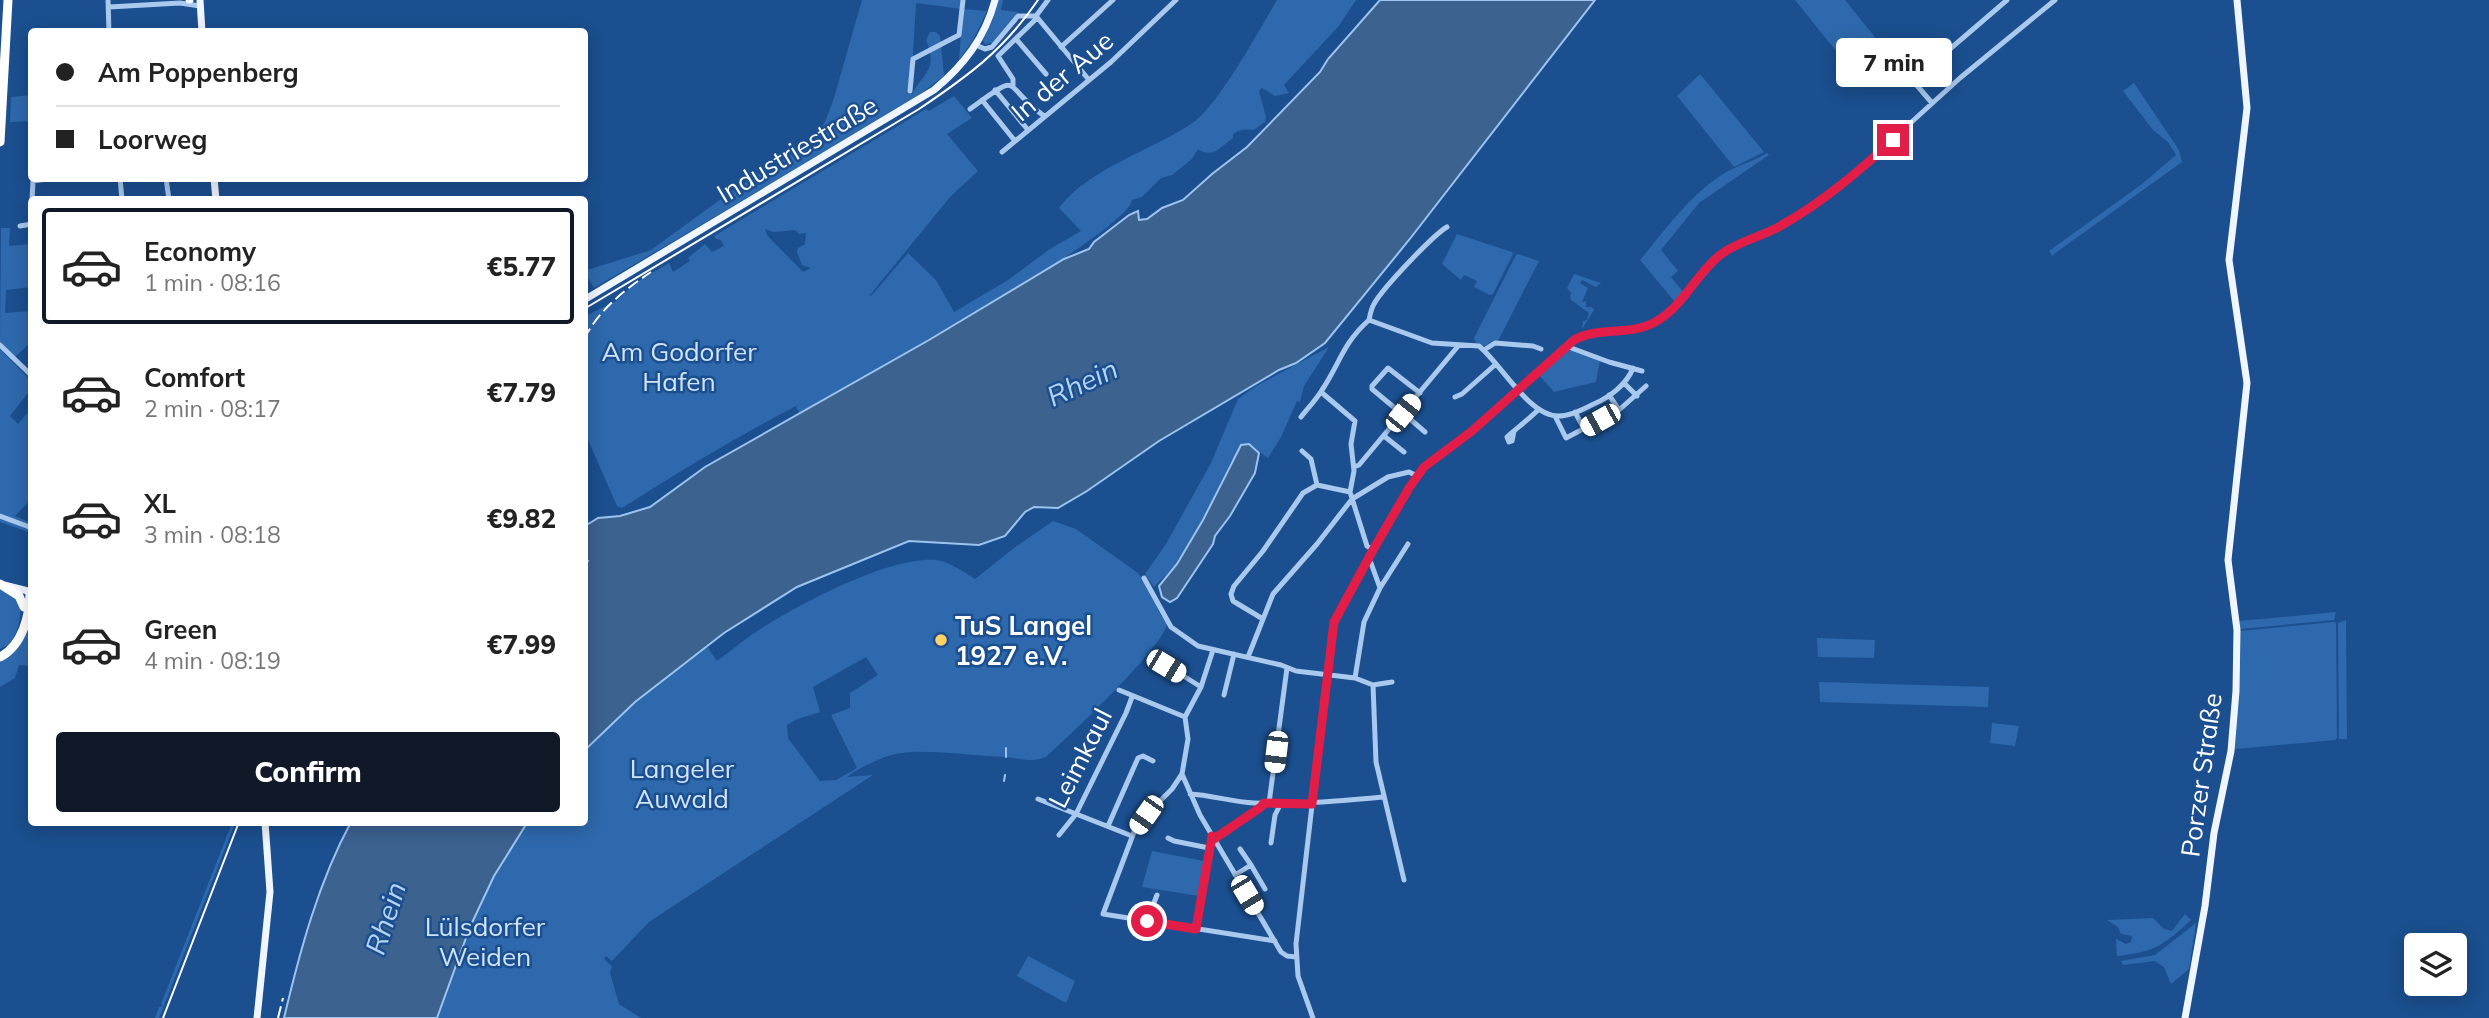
<!DOCTYPE html>
<meta charset="utf-8">
<style>
:root{--surface:#fff;--page:#f2f2f2;--text:#222;--muted:#767676;--line:#e0e0e0;--accent:#111827}
body{margin:0;font-family:Mulish,sans-serif;background:var(--page);color:var(--text);height:100vh;display:flex;flex-direction:column;font-size:26px;white-space:nowrap}
*{box-sizing:border-box;margin:0}
p{font-size:23px;color:var(--muted)}
.icon{flex:none;width:38px;height:38px;fill:none;stroke:currentColor;stroke-width:2;stroke-linecap:round;stroke-linejoin:round}
.map{position:relative;flex:1;overflow:hidden}
.drawer{position:absolute;left:28px;top:196px;width:560px;height:630px;display:flex;flex-direction:column;background:var(--surface);border-radius:7px;box-shadow:0 4px 18px #0003}
.drawer>*{flex:none}
.hud{position:absolute;left:28px;top:28px;width:560px;height:154px;border-radius:7px;box-shadow:0 4px 18px #0003;display:grid;align-content:center;height:154px;padding:0 28px;background:var(--surface)}
.buttons{position:absolute;left:2404px;top:933px;display:grid;gap:14px}
.buttons a{display:grid;place-items:center;width:63px;height:63px;border-radius:7px;background:var(--surface);box-shadow:0 4px 18px #0003;font-size:35px}
.end{position:absolute;width:32px;height:32px;margin:-16px;border:9px solid #e11d48;background:#fff;box-shadow:0 0 0 4px #fff}
.from{border-radius:50%}
.bubble{position:absolute;height:49px;border-radius:7px;background:var(--surface);box-shadow:0 4px 18px #0003;font-size:23px;font-weight:800;line-height:49px;text-align:center}
.car{position:absolute;width:21px;height:42px;margin:-21px -10px;border-radius:9px;box-shadow:0 0 5px 2px #0007;background:linear-gradient(#fff 24%,#345 0 40%,#fff 0 76%,#345 0 86%,#fff 0)}
.hud b{display:flex;align-items:center;gap:24px;height:66px;font-size:26px}
.hud b+b{border-top:2px solid var(--line)}
.hud i{width:18px;height:18px;background:var(--text)}
ul{padding:12px 0 0;list-style:none}
li{display:flex;align-items:center;gap:21px;height:116px;margin:0 14px 10px;padding:0 14px;border:4px solid transparent;border-radius:7px}
li div{flex:1}
li b{display:block;font-size:26px}
li em{font-style:normal;font-weight:800}
li.current{border-color:var(--accent)}
li>.icon{width:63px;height:63px;stroke-width:1.5}
.primary-button{display:flex;gap:14px;margin-top:auto;padding:14px 28px}
.primary-button a{flex:1;height:80px;border-radius:7px;background:var(--accent);color:#fff;font-size:28px;font-weight:800;line-height:80px;text-align:center}
.map>svg:first-child{display:block}
.green{fill:#2e69ad;fill-rule:evenodd}
.water{fill:#3c6290;stroke:#9cc4f0;stroke-width:2}
.lines{fill:none;stroke-linecap:round;stroke-linejoin:round}
.stream{stroke:#9cc4f0;stroke-width:2}
.minor{stroke:#a9c9ee;stroke-width:5}
.major{stroke:#f0f6ff;stroke-width:7}
.highway{stroke:#fff;stroke-width:9}
.tram{stroke:#fff;stroke-width:2}
.rail{stroke:#fff;stroke-width:2;stroke-dasharray:12 5;stroke-linecap:butt}
.route{stroke:#e11d48;stroke-width:9}
.poi-dot{fill:#ffd166;stroke:#1b4f8f;stroke-width:2.5}
.labels{text-anchor:middle;dominant-baseline:central;stroke-width:5;stroke-linejoin:round;paint-order:stroke}
.street-label{font-size:26px;fill:#fff;stroke:#1b4f8f}
.park-label{font-size:26px;fill:#cfe3fa;stroke:#1b4f8f}
.poi-label{font-size:26px;font-weight:bold;fill:#fff;stroke:#1b4f8f;text-anchor:start}
.water-label{font-size:28px;font-style:italic;fill:#b5d3f5;stroke:#1b4f8f}
</style>
<div class="map">
<svg width="2489" height="1018" viewBox="0 0 2489 1018">
<rect width="100%" height="100%" fill="#1b4f8f"/>
<path class="green" d="M862 0H963L962 9 916 3 911 88 907 93 912 94C925 71 938 69 926 40L930 32H936L940 36 944 76 908 103 594 288 584 271 651 250 732 191 797 151 813 139 825 122 834 98Z
M998 0H1003L1001 10 1018 12 992 43 985 44 983 41 993 19Z
M1277 0H1356L1338 27 1284 85 1289 93 1275 96 1262 88 1259 91 1266 117 1265 122 1254 130C1247 129 1240 129 1233 134V138C1221 147 1212 159 1198 149L1192 159 1172 175 1161 178 1142 197 1132 200C1126 235 845 387 799 413L796 406C739 436 684 468 630 503L622 508 617 506 585 433 584 317 616 301 637 282 669 263 673 272 690 261 688 258 705 244 712 252 724 246 721 240 716 239 714 236 926 109 929 111 954 96 972 118 947 134 978 171 950 197 870 295 871 296 908 253 936 280 954 312 1008 280 1050 249 1081 231 1059 208C1088 169 1150 151 1191 124 1218 107 1259 30 1277 0ZM765 229 774 232 795 230 799 234 806 233 805 244 798 248 797 252 802 265 811 268 803 272 767 235Z
M1795 0H1845L1891 57 1895 67 1865 87Z
M963 9 987 11 973 40 959 60Z
M1700 74 1764 152 1734 167 1677 96Z
M2134 83 2179 150 2182 162 2054 254 2053 257 2049 251 2142 184 2176 155 2168 142 2153 130 2123 91Z
M31 95V121L10 122 11 97Z
M1767 153 1769 155 1699 203 1661 250 1678 271 1671 277 1684 293 1675 302 1640 260C1665 230 1690 195 1723 174 1737 165 1753 162 1767 153Z
M1 228H10L9 246 31 244V287L6 290 5 313 31 311V318L28 319 31 342 15 357 0 342Z
M1457 234 1512 252 1513 254 1493 294 1490 295 1474 287 1477 281 1464 275 1461 280 1442 264Z
M1518 254 1539 261 1498 341H1492L1485 346 1476 343 1474 338 1516 255Z
M1574 274 1601 283 1596 287 1582 280 1580 283 1588 288 1582 302 1586 301V307H1592L1594 310 1582 329 1583 321 1587 320 1589 313 1570 299 1571 293 1567 288Z
M1329 347 1304 386 1300 402 1297 401 1281 437 1268 458 1249 444 1231 461 1204 517 1177 564 1154 587 1145 574 1166 544 1211 463 1238 399 1256 386Z
M0 349 31 381V389L10 416 18 424 31 409V461L28 466 31 469V499L15 516 31 523V533L0 522Z
M1571 350 1600 360 1596 382 1554 392 1539 375 1565 351Z
M1053 521 1076 529 1138 573 1150 589 1159 612 1167 624C1162 649 1069 736 1046 757 1031 763 1020 758 1004 757 974 756 929 749 901 753 887 754 857 769 847 777L873 775 649 922 612 961 606 956 604 959 612 966 610 973 619 1004 641 1018H369L468 823 584 822 585 705 700 636 717 661C736 647 755 631 775 620 812 598 893 556 936 560 950 562 964 572 975 579L1014 548ZM866 657 878 675 850 693V708L831 715 857 768 836 780 820 781 788 738 787 725 795 720 820 712 813 687Z
M0 589C6 593 16 596 19 603 23 613 17 636 10 643 7 646 3 647 0 649Z
M31 612V666L19 665 15 678 0 687V661L17 650Z
M2336 612 2334 620 2240 629 2239 621Z
M2346 620 2347 739H2339L2338 623Z
M2334 622 2336 623 2337 738 2335 740 2235 749 2240 631Z
M1817 638 1875 640 1874 658 1818 657Z
M1819 682 1989 687 1988 707 1820 702Z
M1992 723 2019 726 2015 746 1990 743Z
M232 823H235L163 1008 159 1018H155L159 1007 163 1006 161 1004Z
M1152 851 1204 861 1199 896 1142 887Z
M2185 914 2191 920C2164 945 2155 952 2117 956L2116 939 2126 944 2131 942 2132 936 2121 934 2118 927 2107 920 2153 918 2164 929 2172 931Z
M2196 923 2189 969 2171 984 2164 967 2155 961 2123 965 2121 961 2155 955Z
M1028 956 1075 981 1066 1003 1017 976Z"/>
<path class="water" d="M1380 0H1595L1409 240 1325 343 1296 363 1279 370 1159 441 1087 491 1058 508 1034 507 1025 512 1005 536 979 545 909 541 797 587 724 633 635 702 585 750 584 565 588 561 585 559V526L598 518 620 516 650 507 705 467 929 340 1064 259 1089 249 1094 242 1129 215 1138 211 1139 220 1147 219 1162 208 1183 200 1212 174 1247 147 1320 72 1328 59Z
M1249 444 1259 453 1255 473 1230 516 1215 536 1213 544 1177 598 1170 602 1162 597 1159 586 1177 564 1203 520 1241 445Z
M351 822 527 823 494 876 470 927 437 1018H284C300 951 318 883 351 822Z"/>
<g class="lines">
<path class="stream" d="M1006 757V748
M1004 781 1005 775"/>
<path class="minor" d="M108 0 109 32
M109 7 180 3 200 6
M1036 16 1048 0
M1016 39 1046 74
M976 45 985 49 992 47 1018 16H1036L1089 80
M1061 47 1113 0
M1013 85V79L998 56 1037 18
M995 90 1028 130
M910 91 913 59 959 35 963 0
M982 100 1015 141
M1932 103 1914 82 1915 79 2007 0
M970 109C1024 70 1000 84 1044 116
M1002 152 1111 62 1176 0
M120 178 122 200
M166 178 169 200
M32 200 33 181 54 178
M32 203V223
M20 226 32 224
M1369 320 1432 343 1479 346C1501 364 1529 416 1558 416 1571 416 1583 409 1594 404 1610 397 1627 384 1633 368
M1369 320C1370 315 1371 309 1374 304 1382 289 1432 236 1447 227
M0 345 32 376
M1566 346 1609 362 1642 371
M1484 350 1495 343 1533 346 1541 349
M1624 383 1637 396
M1321 392 1355 421 1351 444 1354 471 1350 492 1367 546 1373 550
M1609 395 1619 410
M1455 397 1462 394 1496 364
M1575 412 1584 429
M1403 413 1425 432
M1402 414 1372 389V386L1388 368 1420 393
M1555 416 1566 438 1619 410 1646 386
M1301 417C1308 408 1316 400 1322 390 1340 363 1343 343 1369 320
M1514 431 1512 441 1509 442 1507 437C1517 428 1528 420 1538 410
M1384 436 1404 452
M1302 451 1311 459 1317 485
M1354 467 1359 465 1459 345
M0 516 32 528
M1144 578 1171 627 1198 646 1281 665 1296 671 1355 678 1373 685 1392 682
M1380 588 1408 544
M1263 619 1233 601 1231 594 1234 586 1263 551 1303 493 1317 485 1350 492
M1213 650 1201 687 1185 717 1188 739 1182 774 1200 815 1281 952 1287 956 1296 957
M1248 657 1273 594 1317 544 1352 499 1388 477 1409 472 1417 476
M1158 660 1201 687
M1355 678 1364 622 1380 588 1371 563 1367 560
M1373 685 1376 762 1404 880
M1119 690 1185 717
M1224 695 1234 654
M1182 774 1172 789 1146 815 1134 832 1103 914 1275 941
M1190 794C1211 795 1232 802 1254 803 1298 805 1340 801 1384 797
M1038 799 1132 836
M1269 803 1287 668
M1108 826 1138 758 1143 756 1153 761
M1059 835 1076 814 1126 713 1132 697
M1168 838 1174 841 1209 848
M1214 839 1261 807 1264 803
M1271 843 1275 815 1281 803
M1240 849 1251 865
M1235 875 1251 865 1265 889
M1147 921 1157 895
M1196 929 1212 836
M1313 1018 1298 976 1296 944 1332 632 1342 604 1417 476 1428 464 1464 438 1574 340 1593 334 1628 331 1658 320 1682 300 1718 257 1736 245 1785 224 1850 178 1960 78 2055 0"/>
<path class="major" d="M189 0H190
M200 0 202 32
M214 178 216 200
M584 300 934 90C964 65 985 38 995 0
M4 585 32 592
M257 1018 270 892 265 822
M2185 1018 2205 906 2214 833 2231 751 2236 691 2237 630 2228 560 2247 383 2229 260 2247 108 2237 0"/>
<path class="highway" d="M0 142 8 0
M0 584 19 596 24 607
M0 657C22 646 30 616 30 592"/>
<path class="tram" d="M584 309 919 109C968 76 1004 50 1038 0
M163 1018 239 822"/>
<path class="rail" d="M584 339C599 310 624 290 651 272
M278 1018 283 998"/>
</g>
<g class="lines">
<path class="route" d="M1147 921 1196 929 1212 836 1214 839 1261 807 1264 803 1312 804 1334 622 1373 550 1409 488 1424 467 1472 431 1574 340C1599 326 1630 337 1657 321 1684 305 1696 274 1720 255 1738 241 1762 237 1782 225 1823 202 1859 171 1893 140"/>
</g>
<circle class="poi-dot" cx="941" cy="640" r="7"/>
<g class="labels">
<g class="street-label">
<text transform="translate(1062 76) rotate(-40)">In der Aue</text>
<text transform="translate(797 149) rotate(-31)">Industriestraße</text>
<text transform="translate(1080 758) rotate(-63)">Leimkaul</text>
<text transform="translate(2201 775) rotate(-82)">Porzer Straße</text>
</g>
<g class="park-label">
<text x="679" y="351">Am Godorfer<tspan x="679" dy="30">Hafen</tspan></text>
<text x="682" y="768">Langeler<tspan x="682" dy="30">Auwald</tspan></text>
<text x="485" y="926">Lülsdorfer<tspan x="485" dy="30">Weiden</tspan></text>
</g>
<g class="poi-label">
<text x="955" y="625">TuS Langel<tspan x="955" dy="30">1927 e.V.</tspan></text>
</g>
<g class="water-label">
<text transform="translate(1082 382) rotate(-25)">Rhein</text>
<text transform="translate(385 918) rotate(-72)">Rhein</text>
</g>
</g>
</svg>
<div class="buttons">
<a><svg class="icon" aria-label="layers" viewBox="0 0 24 24"><path d="M12 4l9 5-9 5-9-5zM3 14l9 5 9-5"/></svg></a>
</div>
<i class="end from" style="left:1147px;top:921px"></i>
<i class="end" style="left:1893px;top:140px"></i>
<div class="bubble" style="left:1836px;top:38px;width:116px">7 min</div>
<i class="car" style="left:1403px;top:413px;rotate:39deg"></i>
<i class="car" style="left:1600px;top:420px;rotate:241deg"></i>
<i class="car" style="left:1166px;top:666px;rotate:121deg"></i>
<i class="car" style="left:1276px;top:752px;rotate:187deg"></i>
<i class="car" style="left:1146px;top:815px;rotate:215deg"></i>
<i class="car" style="left:1247px;top:895px;rotate:149deg"></i>
<div class="hud">
<b><i class="from"></i>Am Poppenberg</b>
<b><i></i>Loorweg</b>
</div>
<section class="drawer">
<ul>
<li class="current"><svg class="icon" aria-label="car" viewBox="0 0 24 24"><path d="M5 17H2v-5l4-1 3-4h7l3 4 3 1v5h-3M9 17h6M6 11h13"/><circle cx="7" cy="17" r="2"/><circle cx="17" cy="17" r="2"/></svg><div><b>Economy</b><p>1 min · 08:16</p></div><em>€5.77</em></li>
<li><svg class="icon" aria-label="car" viewBox="0 0 24 24"><path d="M5 17H2v-5l4-1 3-4h7l3 4 3 1v5h-3M9 17h6M6 11h13"/><circle cx="7" cy="17" r="2"/><circle cx="17" cy="17" r="2"/></svg><div><b>Comfort</b><p>2 min · 08:17</p></div><em>€7.79</em></li>
<li><svg class="icon" aria-label="car" viewBox="0 0 24 24"><path d="M5 17H2v-5l4-1 3-4h7l3 4 3 1v5h-3M9 17h6M6 11h13"/><circle cx="7" cy="17" r="2"/><circle cx="17" cy="17" r="2"/></svg><div><b>XL</b><p>3 min · 08:18</p></div><em>€9.82</em></li>
<li><svg class="icon" aria-label="car" viewBox="0 0 24 24"><path d="M5 17H2v-5l4-1 3-4h7l3 4 3 1v5h-3M9 17h6M6 11h13"/><circle cx="7" cy="17" r="2"/><circle cx="17" cy="17" r="2"/></svg><div><b>Green</b><p>4 min · 08:19</p></div><em>€7.99</em></li>
</ul>
<div class="primary-button"><a>Confirm</a></div>
</section>
</div>
